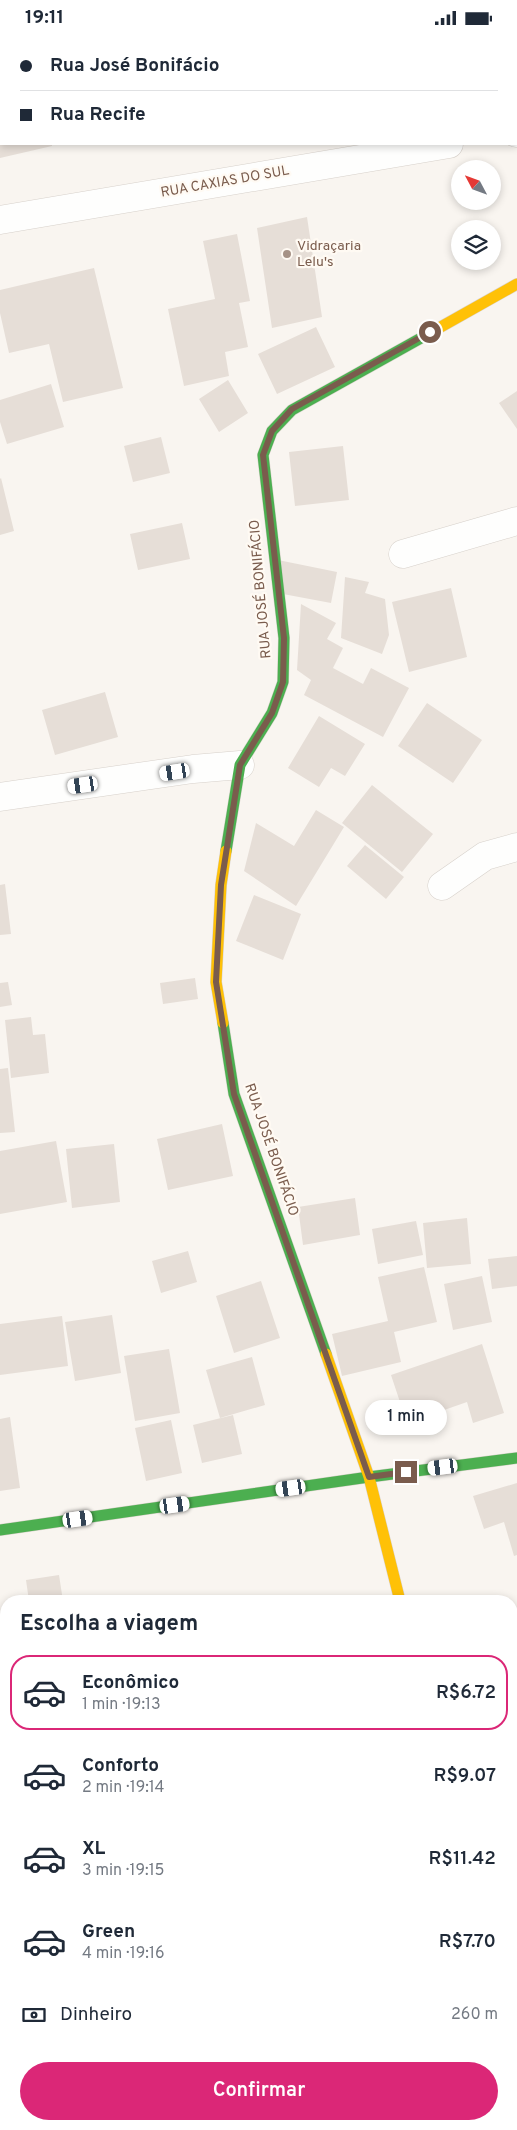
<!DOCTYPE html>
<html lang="pt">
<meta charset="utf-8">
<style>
:root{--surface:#fff;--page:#f2f2f3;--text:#1f2937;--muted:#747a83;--line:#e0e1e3;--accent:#db2777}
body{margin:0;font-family:Overpass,sans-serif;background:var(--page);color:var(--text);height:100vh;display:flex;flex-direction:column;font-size:19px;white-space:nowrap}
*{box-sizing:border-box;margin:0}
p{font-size:16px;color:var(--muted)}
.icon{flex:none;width:28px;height:28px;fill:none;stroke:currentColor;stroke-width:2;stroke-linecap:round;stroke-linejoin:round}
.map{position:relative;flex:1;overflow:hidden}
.panel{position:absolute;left:0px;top:1560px;width:518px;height:535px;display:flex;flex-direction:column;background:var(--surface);border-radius:20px 20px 0 0;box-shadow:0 2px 8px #0003}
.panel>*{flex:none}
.hud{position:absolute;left:0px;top:0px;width:518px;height:110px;box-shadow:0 2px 8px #0003;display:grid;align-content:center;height:110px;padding:0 20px;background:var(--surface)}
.needle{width:32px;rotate:311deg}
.controls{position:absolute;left:451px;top:125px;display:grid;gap:10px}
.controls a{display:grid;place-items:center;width:50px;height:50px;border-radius:50%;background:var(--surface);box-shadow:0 2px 8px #0003;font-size:25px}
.end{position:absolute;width:22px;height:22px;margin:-11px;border:6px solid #7a5c4d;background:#fff;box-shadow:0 0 0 2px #fff}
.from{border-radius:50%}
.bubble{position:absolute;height:35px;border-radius:18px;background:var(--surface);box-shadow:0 2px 8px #0003;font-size:16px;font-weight:600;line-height:35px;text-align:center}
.car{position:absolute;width:15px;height:30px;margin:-15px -8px;border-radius:6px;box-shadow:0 0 4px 1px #0007;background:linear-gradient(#fff 24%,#345 0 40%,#fff 0 76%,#345 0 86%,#fff 0)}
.hud b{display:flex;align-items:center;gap:18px;height:48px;font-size:19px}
.hud b+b{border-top:1px solid var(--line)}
.hud i{width:12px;height:12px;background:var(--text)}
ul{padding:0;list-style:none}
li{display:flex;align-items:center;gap:15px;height:75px;margin:0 10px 8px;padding:0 10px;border:2px solid transparent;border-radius:20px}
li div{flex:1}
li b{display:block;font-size:19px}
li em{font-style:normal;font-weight:600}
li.selected{border-color:var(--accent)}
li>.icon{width:45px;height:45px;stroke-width:1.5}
h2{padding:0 20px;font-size:22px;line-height:60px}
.pay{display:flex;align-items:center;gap:12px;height:55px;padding:0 20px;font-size:19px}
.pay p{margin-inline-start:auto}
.primary-button{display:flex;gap:10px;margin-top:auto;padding:10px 20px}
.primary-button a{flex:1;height:58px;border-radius:30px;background:var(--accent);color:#fff;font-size:20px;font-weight:600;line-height:58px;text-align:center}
.status{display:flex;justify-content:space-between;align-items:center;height:35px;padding:0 25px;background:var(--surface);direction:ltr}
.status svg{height:14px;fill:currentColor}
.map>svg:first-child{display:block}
.building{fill:#e6ded7}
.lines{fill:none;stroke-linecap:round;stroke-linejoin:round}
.street-casing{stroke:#d7d1cb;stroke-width:29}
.fast-casing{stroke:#d9d2cb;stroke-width:12}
.slow-casing{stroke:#d9d2cb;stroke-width:12}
.street{stroke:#fefefd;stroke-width:28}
.fast{stroke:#4caf50;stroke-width:11}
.slow{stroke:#ffc107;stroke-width:11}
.route{stroke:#7a5c4d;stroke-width:6}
.poi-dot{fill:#a69286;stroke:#fffaf3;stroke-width:2}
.labels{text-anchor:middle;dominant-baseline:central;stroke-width:4.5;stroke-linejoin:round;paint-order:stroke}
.street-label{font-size:14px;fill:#7a5c4d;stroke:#fffaf3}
.poi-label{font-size:14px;fill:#7a5c4d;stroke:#fffaf3;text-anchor:start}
</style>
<div class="status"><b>19:11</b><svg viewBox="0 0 49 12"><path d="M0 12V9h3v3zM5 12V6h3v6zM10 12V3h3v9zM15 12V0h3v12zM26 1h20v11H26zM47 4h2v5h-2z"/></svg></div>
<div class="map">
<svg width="517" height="2095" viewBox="0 0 517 2095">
<rect width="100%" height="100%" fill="#f9f5f0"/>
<path class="building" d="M0 109H52V111L0 123Z
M307 182 322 282 272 293 257 193Z
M237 199 250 266 239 268 248 312 225 317 229 341 184 351 168 274 215 264 203 206Z
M94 233 123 353 63 367 49 309 9 318 0 278V255Z
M316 292 335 332 277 359 258 319Z
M228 345 248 378 219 397 199 364Z
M51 349 64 392 7 409 0 387V365Z
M517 356V394L499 368Z
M161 402 170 438 133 447 124 411Z
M343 411 349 465 295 471 289 417Z
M1 443 14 496 0 500V444Z
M182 488 190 524 138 535 130 499Z
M278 525 337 537 331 568 283 559Z
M345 542 369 547 365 558 385 564 389 600 382 619 341 603Z
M451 553 467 622 409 637 392 567Z
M301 569 336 588 327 604 343 613 333 633 363 649 371 633 409 653 383 702 304 660 311 645 297 635Z
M105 657 118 702 55 720 42 675Z
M427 668 482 705 453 748 398 711Z
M319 681 365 709 345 741 331 733 319 752 288 733Z
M372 750 433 799 402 837 342 788Z
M316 775 344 792 296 871 244 836 256 788 294 811Z
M365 810 404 842 386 864 347 831Z
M5 849 11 899 0 900V850Z
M254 860 301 879 283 925 236 906Z
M195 943 198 964 163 969 160 948Z
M8 947 12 970 0 972V948Z
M31 982 33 1000 45 999 49 1038 11 1043 5 985Z
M8 1033 15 1097 0 1098V1034Z
M222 1089 233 1141 168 1155 157 1104Z
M56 1106 67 1167 0 1179V1116Z
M114 1109 120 1167 72 1173 66 1114Z
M355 1163 360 1200 303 1210 298 1172Z
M467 1183 471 1229 427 1233 423 1188Z
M416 1186 423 1220 378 1229 372 1194Z
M188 1216 197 1247 161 1258 152 1226Z
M517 1221V1251L492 1254 488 1224Z
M424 1232 437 1287 394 1297 401 1327 342 1341 332 1299 388 1286 378 1242Z
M482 1241 492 1287 453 1295 444 1249Z
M261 1246 280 1303 234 1318 216 1261Z
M112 1280 121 1338 75 1346 65 1287Z
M62 1281 68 1331 0 1340V1289Z
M482 1309 504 1378 473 1388 467 1367 407 1388 391 1340Z
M169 1314 180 1378 135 1386 124 1321Z
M252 1322 265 1370 220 1383 206 1335Z
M233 1380 242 1419 202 1428 193 1390Z
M10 1382 20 1453 0 1456V1384Z
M171 1385 182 1438 146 1446 135 1393Z
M517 1448V1520L514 1521 504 1487 484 1494 473 1461Z
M59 1540 63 1566H29L26 1545Z
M517 1717V1774L511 1775V1718Z
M517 1778V1830L511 1831V1779Z"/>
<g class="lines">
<g class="street-casing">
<path id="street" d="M346 0V1
M516 98H517
M0 185 449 109
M403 519 517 486
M0 762 193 734 240 730
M442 851 485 821 517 812
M0 1763 6 1762
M0 1978 6 1977
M494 2089 495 2095"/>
</g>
<g class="fast-casing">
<path id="fast" d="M226 816 240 730 272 678 283 647 284 603 263 420 272 396 292 375 430 298
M223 988 234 1059 326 1319
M0 1495 369 1442 517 1423"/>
</g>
<g class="slow-casing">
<path id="slow" d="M430 298 517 249
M223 988 216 947 221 850 226 816
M326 1319 369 1442 400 1566"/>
</g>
<use href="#street" class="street"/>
<use href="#fast" class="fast"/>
<use href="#slow" class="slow"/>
</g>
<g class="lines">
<path class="route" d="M406 1437 369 1442 234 1059 216 947 221 850 240 730 272 678 283 647 284 603 263 420 272 396 292 374 430 297"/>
</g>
<circle class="poi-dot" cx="287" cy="219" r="5"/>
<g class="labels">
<g class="street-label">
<text transform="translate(225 147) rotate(-10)">RUA CAXIAS DO SUL</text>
<text transform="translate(261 554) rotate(-95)">RUA JOSÉ BONIFÁCIO</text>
<text transform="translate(271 1115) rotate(71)">RUA JOSÉ BONIFÁCIO</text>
</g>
<g class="poi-label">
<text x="297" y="211">Vidraçaria<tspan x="297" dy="16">Lelu's</tspan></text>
</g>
</g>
</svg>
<div class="controls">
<a><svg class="needle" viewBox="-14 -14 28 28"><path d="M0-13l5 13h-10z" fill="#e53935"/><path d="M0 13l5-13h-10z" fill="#747a83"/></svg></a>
<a><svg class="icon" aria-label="layers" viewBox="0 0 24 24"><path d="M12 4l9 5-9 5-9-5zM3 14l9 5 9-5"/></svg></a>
</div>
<i class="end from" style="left:430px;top:297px"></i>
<i class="end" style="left:406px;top:1437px"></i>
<div class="bubble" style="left:365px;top:1365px;width:82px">1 min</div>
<i class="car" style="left:175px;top:737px;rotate:261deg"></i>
<i class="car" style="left:83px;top:750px;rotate:262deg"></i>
<i class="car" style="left:443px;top:1432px;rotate:263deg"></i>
<i class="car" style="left:291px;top:1453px;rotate:262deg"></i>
<i class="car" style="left:175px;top:1470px;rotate:82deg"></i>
<i class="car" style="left:78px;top:1484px;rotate:82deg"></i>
<div class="hud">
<b><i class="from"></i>Rua José Bonifácio</b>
<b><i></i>Rua Recife</b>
</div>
<section class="panel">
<h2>Escolha a viagem</h2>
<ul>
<li class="selected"><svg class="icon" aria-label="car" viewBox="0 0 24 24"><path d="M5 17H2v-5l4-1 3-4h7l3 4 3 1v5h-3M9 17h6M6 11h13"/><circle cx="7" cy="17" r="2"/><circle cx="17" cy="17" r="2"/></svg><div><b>Econômico</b><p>1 min · 19:13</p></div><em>R$6.72</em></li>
<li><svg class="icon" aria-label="car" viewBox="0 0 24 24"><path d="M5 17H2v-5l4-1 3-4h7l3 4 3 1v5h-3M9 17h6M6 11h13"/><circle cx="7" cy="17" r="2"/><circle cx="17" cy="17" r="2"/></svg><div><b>Conforto</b><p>2 min · 19:14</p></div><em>R$9.07</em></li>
<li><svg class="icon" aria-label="car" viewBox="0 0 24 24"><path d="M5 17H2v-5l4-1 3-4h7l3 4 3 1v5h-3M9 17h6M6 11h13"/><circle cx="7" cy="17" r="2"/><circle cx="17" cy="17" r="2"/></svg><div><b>XL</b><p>3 min · 19:15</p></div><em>R$11.42</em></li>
<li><svg class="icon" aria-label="car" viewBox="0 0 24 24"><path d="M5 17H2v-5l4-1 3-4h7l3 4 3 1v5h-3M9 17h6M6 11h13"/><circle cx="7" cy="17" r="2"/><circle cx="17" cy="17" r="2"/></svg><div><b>Green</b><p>4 min · 19:16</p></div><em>R$7.70</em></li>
</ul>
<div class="pay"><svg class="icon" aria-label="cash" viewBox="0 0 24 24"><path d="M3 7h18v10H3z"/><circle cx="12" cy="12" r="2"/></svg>Dinheiro<p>260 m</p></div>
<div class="primary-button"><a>Confirmar</a></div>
</section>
</div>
